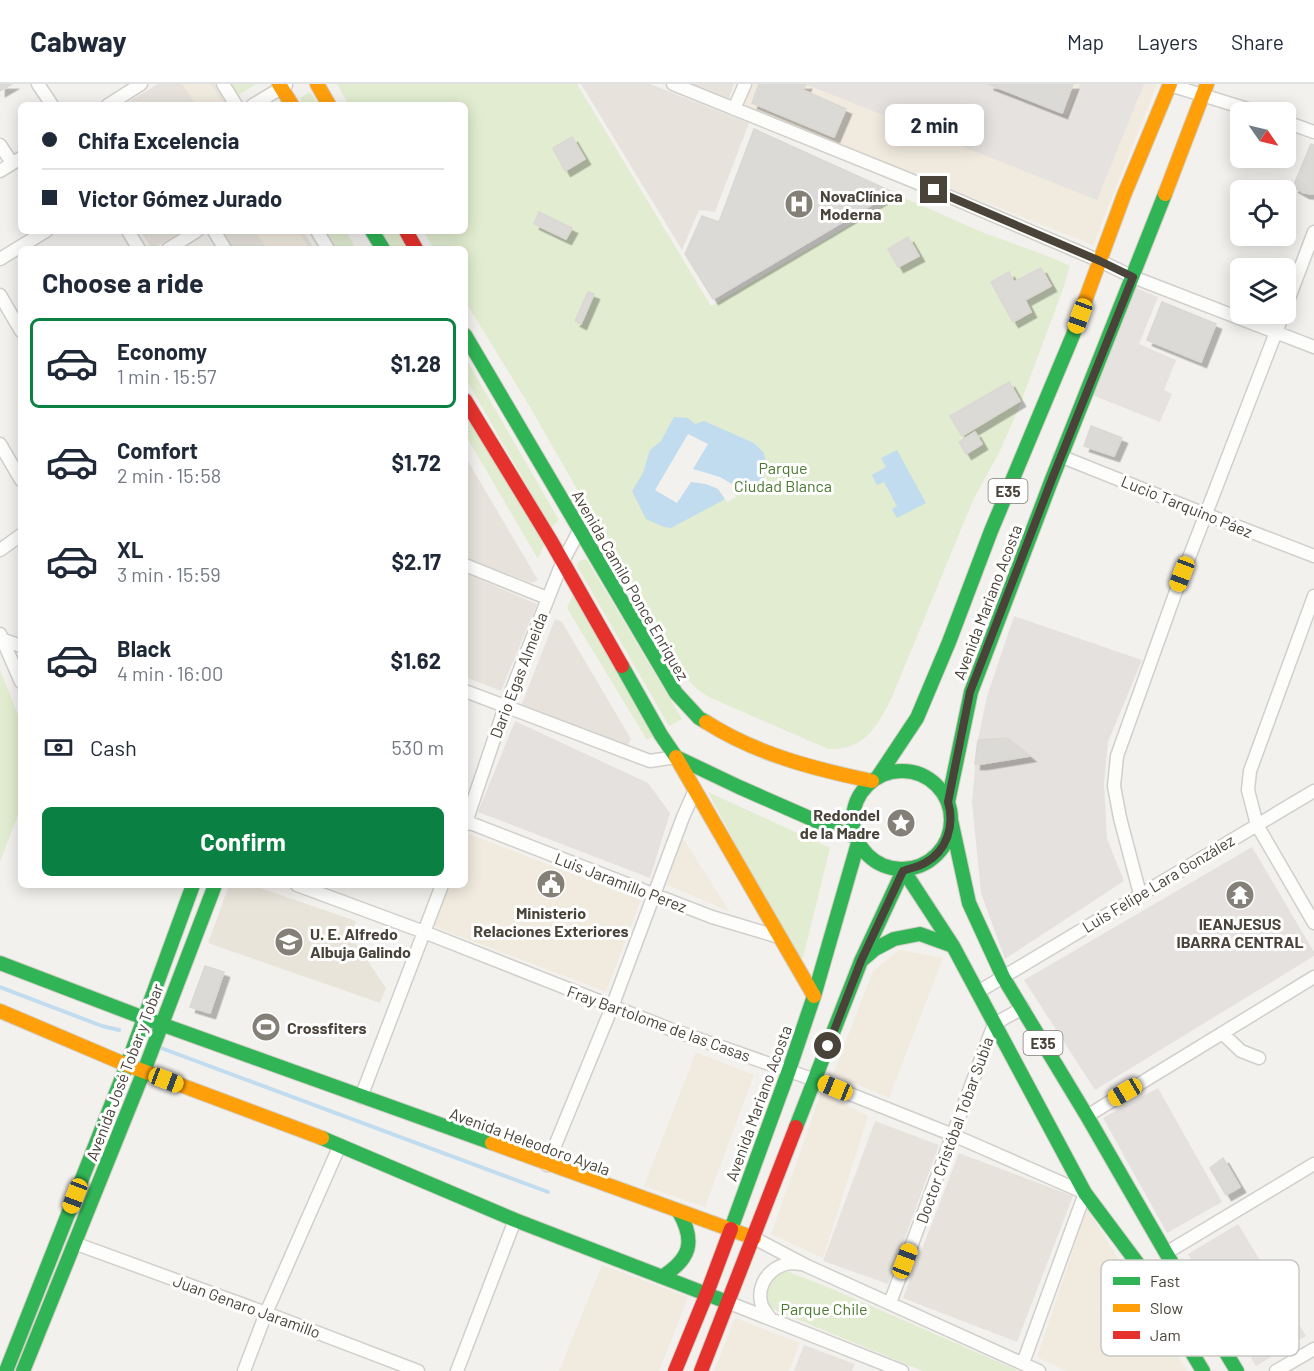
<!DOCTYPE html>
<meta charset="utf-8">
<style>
:root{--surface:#fff;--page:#f2f2f3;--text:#1f2937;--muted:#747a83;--line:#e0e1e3;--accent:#0b8043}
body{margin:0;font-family:Barlow,sans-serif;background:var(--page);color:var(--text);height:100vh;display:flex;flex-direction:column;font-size:22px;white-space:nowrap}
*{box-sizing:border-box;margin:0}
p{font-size:20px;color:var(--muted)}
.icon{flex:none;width:33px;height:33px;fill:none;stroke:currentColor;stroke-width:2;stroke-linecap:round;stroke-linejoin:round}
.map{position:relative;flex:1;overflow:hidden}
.details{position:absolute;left:18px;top:162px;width:450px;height:642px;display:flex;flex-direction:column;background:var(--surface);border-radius:9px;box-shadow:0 3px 15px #0003}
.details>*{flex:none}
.banner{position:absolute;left:18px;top:18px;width:450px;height:132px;border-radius:9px;box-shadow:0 3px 15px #0003;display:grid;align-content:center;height:132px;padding:0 24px;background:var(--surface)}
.needle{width:39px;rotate:124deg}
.fabs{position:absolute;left:1230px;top:18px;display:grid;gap:12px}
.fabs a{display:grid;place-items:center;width:66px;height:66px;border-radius:9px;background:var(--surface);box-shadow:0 3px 15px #0003;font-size:30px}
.end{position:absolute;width:27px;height:27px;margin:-14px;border:8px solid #494339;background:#fff;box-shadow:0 0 0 3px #fff}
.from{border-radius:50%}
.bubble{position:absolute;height:42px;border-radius:9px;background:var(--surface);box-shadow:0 3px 15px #0003;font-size:20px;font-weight:700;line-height:42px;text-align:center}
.car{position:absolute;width:18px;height:36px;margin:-18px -9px;border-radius:8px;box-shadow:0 0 4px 2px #0007;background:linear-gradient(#f5c518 24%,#345 0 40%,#f5c518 0 76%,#345 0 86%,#f5c518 0)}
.banner b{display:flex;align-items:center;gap:21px;height:57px;font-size:22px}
.banner b+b{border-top:2px solid var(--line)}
.banner i{width:15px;height:15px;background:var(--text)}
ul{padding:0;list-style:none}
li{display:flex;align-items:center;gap:18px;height:90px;margin:0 12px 9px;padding:0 12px;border:3px solid transparent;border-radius:9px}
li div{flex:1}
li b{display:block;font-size:22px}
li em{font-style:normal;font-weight:700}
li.active{border-color:var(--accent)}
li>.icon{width:54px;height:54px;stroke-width:1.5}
h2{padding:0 24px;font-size:27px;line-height:72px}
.pay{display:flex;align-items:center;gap:15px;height:66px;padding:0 24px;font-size:22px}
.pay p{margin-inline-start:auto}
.cta{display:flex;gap:12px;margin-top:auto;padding:12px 24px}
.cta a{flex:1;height:69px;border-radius:9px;background:var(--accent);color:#fff;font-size:24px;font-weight:700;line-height:69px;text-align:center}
header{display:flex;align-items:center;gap:36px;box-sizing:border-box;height:84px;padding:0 30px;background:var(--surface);border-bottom:2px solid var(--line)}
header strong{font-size:28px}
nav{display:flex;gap:33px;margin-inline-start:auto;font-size:21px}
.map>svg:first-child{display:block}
.residential{fill:#e7e3dc}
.commercial{fill:#f1eadf}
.industrial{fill:#e5e1de}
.education{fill:#e9e4da}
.green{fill:#e1ecd0}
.parking{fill:#e5e2df}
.water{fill:#c1dcee}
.pier{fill:#f3f1ee}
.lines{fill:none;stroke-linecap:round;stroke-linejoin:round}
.stream{stroke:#c1dcee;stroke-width:4}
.building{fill:#dcdad6;stroke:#dbd8d4;stroke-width:1.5;filter:url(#shadow)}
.street-casing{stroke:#d1cfcb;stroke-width:15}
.fast-casing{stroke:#d2cec5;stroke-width:16}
.slow-casing{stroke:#d2cec5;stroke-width:16}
.jam-casing{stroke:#d2cec5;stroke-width:16}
.street{stroke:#fdfdfc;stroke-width:12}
.fast{stroke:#30b455;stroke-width:14}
.slow{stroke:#ff9f0a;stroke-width:14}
.jam{stroke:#e5322d;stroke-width:14}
.route{stroke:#494339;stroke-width:8}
.labels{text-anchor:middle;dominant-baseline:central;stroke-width:6;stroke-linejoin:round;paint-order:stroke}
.shield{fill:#fff;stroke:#807b74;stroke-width:1.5}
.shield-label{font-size:15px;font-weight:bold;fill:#494339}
.poi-label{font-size:16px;font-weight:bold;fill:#494339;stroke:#fff;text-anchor:start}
.park-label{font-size:16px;fill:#4b792e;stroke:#fff}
.street-label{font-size:16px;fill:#494339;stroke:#fff}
.key{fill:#fff;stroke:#c8c7c4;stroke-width:1.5}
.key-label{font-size:16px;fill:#494339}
</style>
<header>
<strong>Cabway</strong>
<nav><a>Map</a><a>Layers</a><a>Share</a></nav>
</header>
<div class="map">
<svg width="1314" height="1287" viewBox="0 0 1314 1287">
<defs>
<filter id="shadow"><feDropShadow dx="5.5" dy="5.5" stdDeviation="0" flood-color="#0004"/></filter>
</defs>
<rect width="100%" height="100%" fill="#f3f1ee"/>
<path class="residential" d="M158 0H214L227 21H123Z
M581 0H650L749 39 715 128 699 126 682 166Z
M691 0H734L729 15Z
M140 147H183L152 165Z
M221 147H303L314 165H231L220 148Z
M465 372 538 496 532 499 465 474Z
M465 489 537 520 501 607 465 593Z
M555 535 562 538 631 655 627 663 521 622Z
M875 1037 939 1061 888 1200 823 1177Z
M959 1069 1073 1112 1017 1258 903 1214Z
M804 1261 855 1280 852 1287H794Z"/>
<path class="commercial" d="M182 0H211L225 21H196Z
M751 0H1157L1093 161 742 22Z
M255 147H298L310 165H267Z
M469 750 641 816 606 908 433 842 449 801H465V760Z
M681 751 730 828 667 801Z
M899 866 943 874 889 1014 833 990 873 887Z
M696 968 754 991 705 1123 644 1102Z
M821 1009 868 1032 823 1174 771 1150Z
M1087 1124 1187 1287H1066L1037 1273Z
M602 1181 688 1213 659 1287H559Z
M735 1234 800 1259 789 1287H714Z"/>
<path class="industrial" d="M1014 532 1142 576 1108 658 1104 700 1107 755 1124 797 1005 875 981 809 972 718 977 661 987 612Z
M515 637 648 699 670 729 650 794 478 728Z
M1252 763 1314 868V872L1095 1006 1024 896Z
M1158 1004 1222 1118 1167 1149 1103 1034Z
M1238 1140 1306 1252 1256 1282 1188 1170Z"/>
<path class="education" d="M229 801H252L356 837 351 852 386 904 380 919 208 859Z"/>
<path class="green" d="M230 0H256L237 12Z
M337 0H577L711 222 900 112 984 149 1045 171 1070 182 1063 205 1018 326 999 369 973 416 892 613C878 641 865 667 828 665L720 618C700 609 694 604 681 587L527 318 465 217V165H434L423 147H465V21H349Z
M310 8 318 21H304L300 14Z
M309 147H346L356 165H320Z
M379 147H396L408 165H390Z
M465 273 559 436 551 444 465 293Z
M465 325 544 461 538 475 465 350Z
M584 475 587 476 682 635 669 642 577 482 578 478Z
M573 511 654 651 647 656 567 524Z
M0 586 21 638V723L0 778Z
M708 708 830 764 803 874 793 869Z
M777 1187 789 1188 837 1207 1019 1287H923L782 1229C765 1222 766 1218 764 1200Z"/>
<path class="parking" d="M805 0H988L1067 31 1080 0H1144L1097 116Z
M1136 204 1158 213 1139 260 1176 276 1164 306 1172 310 1160 338 1092 311Z"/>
<path class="water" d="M674 333 688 334 695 340 704 337 754 359 764 369 767 383 761 396 671 444 664 443 646 435 632 407 643 389 650 366 661 357Z
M897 366 926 419 897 434 892 425 897 422 884 398 877 401 872 391 886 383 881 374Z"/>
<path class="pier" d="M688 350 708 360 693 385 720 393 732 400 736 413 727 418 718 405 706 400 691 398 677 419 655 406Z"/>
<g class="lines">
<path class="stream" d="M0 903 102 942 119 946
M161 964 548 1108"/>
</g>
<path class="building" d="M0 0H12L0 7Z
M759 0H806L803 6 846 25 834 53 752 19Z
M988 0H1073L1062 29Z
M754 45 893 108 713 215 685 170 702 132 719 138Z
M572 53 585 75 565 87 553 64Z
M1311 60 1314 61V110L1304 109 1293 103Z
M539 128 572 144 566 155 534 140Z
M908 153 919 172 898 183 888 165Z
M1041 184 1051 202 1025 216 1031 228 1013 238 991 198 1009 188 1014 198Z
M588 208 594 210 581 240 575 237Z
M1162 218 1216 240 1201 278 1147 256Z
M1009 298 1020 317 962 352 950 332Z
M1091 342 1122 354 1114 372 1084 362Z
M975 348 982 360 966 370 959 358Z
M1007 654 1030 672 982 680H975L978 656Z
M205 882 224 888 210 929 190 923Z
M1223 1074 1240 1103 1226 1111 1210 1084Z"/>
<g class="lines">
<g class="street-casing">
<path id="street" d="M38 0 52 21
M223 0 236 21
M673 0 913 97 1100 177 1133 193 1314 263
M1170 1 1257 28
M108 21 141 0
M253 21 286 1
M734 25 745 0
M1286 38 1314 48
M0 61 12 79
M0 87 21 74
M128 147 139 165
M214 147 225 165
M317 147 328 165
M168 165 197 147
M0 175 46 147
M0 211 21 247
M1286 222 1314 148
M0 360 21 396
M1060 372 1205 430 1314 472
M0 466 21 451
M465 481 547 514
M1314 512 1250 687 1248 706 1257 741 1314 839
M0 550 21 598
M4 556 21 562
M465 607 650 677 676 673
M465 737 712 833 779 853
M465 741 505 623 562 479 580 445
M297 801 424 848 670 945 815 996 953 1051 1085 1109 1023 1279
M1140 810 1120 734 1114 702 1117 672 1175 510 1283 230
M978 908 1314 707
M1222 949 1241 967 1259 974
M361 1013 442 801
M1087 1032 1314 893
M547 1081 612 923 683 733 695 706
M754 1154 807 1182 1039 1287
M74 1159 266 1229 418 1287
M1166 1169 1314 1080
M727 1218 902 1287
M890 1219 994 940 1023 924
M770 1234C768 1231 764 1226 762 1222 754 1198 776 1175 800 1180
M244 1287 266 1229 340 1061
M457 1287 515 1136
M1276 1287 1314 1265"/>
</g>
<g class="fast-casing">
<path id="fast" d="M372 147 383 165
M465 251 676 609 699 634 706 638
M622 582 661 651 676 673 739 703 839 747 856 753
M853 736a49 49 0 1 1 98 0a49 49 0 1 1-98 0Z
M877 694 917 634 949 558 991 447 1073 251 1082 225
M948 718 971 608 1052 395 1165 110
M951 736 969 819 1003 893 1087 1032 1166 1169 1237 1287
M904 787 953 862 1085 1109 1141 1184 1203 1287
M861 877 875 865 894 855 920 850 953 862
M0 879 144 934 492 1059
M796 1043 861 877 903 787
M322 1054 515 1136 727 1218
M731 1145 789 986 814 912 858 759
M662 1193C690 1175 696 1158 679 1128
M6 1287 127 981 193 801
M23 1287 144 987 215 801"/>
</g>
<g class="slow-casing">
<path id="slow" d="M279 0 292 21
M317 0 329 21
M1165 110 1207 0
M1082 225 1124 111 1170 0
M706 638C756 670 814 685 872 697
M676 673 814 912
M0 927 127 981 322 1054
M492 1059 754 1154"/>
</g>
<g class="jam-casing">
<path id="jam" d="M406 147 416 165
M465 316 551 457 622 582
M675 1287 707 1209 731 1145
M701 1287 796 1043"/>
</g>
<use href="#street" class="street"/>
<use href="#fast" class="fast"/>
<use href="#slow" class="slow"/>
<use href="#jam" class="jam"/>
</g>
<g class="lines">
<path class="route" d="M828 962 861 877 903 787C910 784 918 783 925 779 947 767 955 741 948 718L970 608 1052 395 1133 193 1100 177 934 106"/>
</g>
<defs>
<g id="hospital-disc" transform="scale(1.5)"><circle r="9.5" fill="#848078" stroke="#fff"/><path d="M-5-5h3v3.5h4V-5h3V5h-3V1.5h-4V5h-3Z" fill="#fff"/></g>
<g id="sight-disc" transform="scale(1.5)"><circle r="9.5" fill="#848078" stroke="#fff"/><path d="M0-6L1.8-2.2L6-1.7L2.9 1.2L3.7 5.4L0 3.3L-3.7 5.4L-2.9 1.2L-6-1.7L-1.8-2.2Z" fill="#fff"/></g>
<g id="civic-disc" transform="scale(1.5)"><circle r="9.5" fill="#848078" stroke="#fff"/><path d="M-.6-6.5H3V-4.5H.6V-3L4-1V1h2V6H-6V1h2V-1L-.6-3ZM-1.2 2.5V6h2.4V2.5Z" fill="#fff"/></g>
<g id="temple-disc" transform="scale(1.5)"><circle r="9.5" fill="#848078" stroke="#fff"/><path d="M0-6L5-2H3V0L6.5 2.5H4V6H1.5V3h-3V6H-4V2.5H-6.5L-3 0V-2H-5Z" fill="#fff"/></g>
<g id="school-disc" transform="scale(1.5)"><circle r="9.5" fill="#848078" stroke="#fff"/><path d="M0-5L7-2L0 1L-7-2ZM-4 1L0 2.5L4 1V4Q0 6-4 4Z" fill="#fff"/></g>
<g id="stadium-disc" transform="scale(1.5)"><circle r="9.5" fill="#848078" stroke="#fff"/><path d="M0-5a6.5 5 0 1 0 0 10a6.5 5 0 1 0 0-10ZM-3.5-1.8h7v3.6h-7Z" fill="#fff"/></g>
</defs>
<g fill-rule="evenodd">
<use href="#hospital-disc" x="799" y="120"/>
<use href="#sight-disc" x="901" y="739"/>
<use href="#civic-disc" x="551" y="800"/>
<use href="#temple-disc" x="1240" y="811"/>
<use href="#school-disc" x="289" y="858"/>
<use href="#stadium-disc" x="266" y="943"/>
</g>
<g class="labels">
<g class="shield">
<rect x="988.5" y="395" width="39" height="24" rx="4.5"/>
<rect x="1023.5" y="947" width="39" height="24" rx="4.5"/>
</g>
<g class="shield-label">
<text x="1008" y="407">E35</text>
<text x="1043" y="959">E35</text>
</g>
<g class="poi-label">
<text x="820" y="111">NovaClínica<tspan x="820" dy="18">Moderna</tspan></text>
<text x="880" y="730" text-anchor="end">Redondel<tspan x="880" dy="18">de la Madre</tspan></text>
<text x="551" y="828" text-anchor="middle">Ministerio<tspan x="551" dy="18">Relaciones Exteriores</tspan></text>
<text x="1240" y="839" text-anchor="middle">IEANJESUS<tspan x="1240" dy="18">IBARRA CENTRAL</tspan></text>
<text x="310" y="849">U. E. Alfredo<tspan x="310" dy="18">Albuja Galindo</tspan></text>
<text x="287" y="943">Crossfiters</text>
</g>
<g class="park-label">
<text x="783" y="383">Parque<tspan x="783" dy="18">Ciudad Blanca</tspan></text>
<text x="824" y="1224">Parque Chile</text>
</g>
<g class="street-label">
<text transform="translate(1187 422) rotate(22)">Lucio Tarquino Páez</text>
<text transform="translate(631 501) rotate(60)">Avenida Camilo Ponce Enriquez</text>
<text transform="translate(987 518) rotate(-69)">Avenida Mariano Acosta</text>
<text transform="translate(518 591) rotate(-69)">Dario Egas Almeida</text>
<text transform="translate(621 798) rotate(21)">Luis Jaramillo Perez</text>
<text transform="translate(1158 799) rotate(-31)">Luis Felipe Lara González</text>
<text transform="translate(659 939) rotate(20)">Fray Bartolome de las Casas</text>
<text transform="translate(124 988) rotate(-69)">Avenida José Tobar y Tobar</text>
<text transform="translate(758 1019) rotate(-70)">Avenida Mariano Acosta</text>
<text transform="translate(954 1046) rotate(-70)">Doctor Cristóbal Tobar Subia</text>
<text transform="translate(530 1057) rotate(20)">Avenida Heleodoro Ayala</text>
<text transform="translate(247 1222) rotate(20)">Juan Genaro Jaramillo</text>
</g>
</g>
<rect x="1101" y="1176" width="198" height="96" rx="9" class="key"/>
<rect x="1113" y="1193" width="27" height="8" fill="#30b455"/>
<rect x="1113" y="1220" width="27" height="8" fill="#ff9f0a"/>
<rect x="1113" y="1247" width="27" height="8" fill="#e5322d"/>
<g class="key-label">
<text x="1150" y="1203">Fast</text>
<text x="1150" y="1230">Slow</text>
<text x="1150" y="1257">Jam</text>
</g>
</svg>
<div class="fabs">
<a><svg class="needle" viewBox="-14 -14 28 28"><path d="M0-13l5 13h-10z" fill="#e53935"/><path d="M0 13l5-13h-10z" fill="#747a83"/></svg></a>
<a><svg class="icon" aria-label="locate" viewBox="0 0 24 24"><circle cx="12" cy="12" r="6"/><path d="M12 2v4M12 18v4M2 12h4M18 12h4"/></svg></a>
<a><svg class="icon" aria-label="layers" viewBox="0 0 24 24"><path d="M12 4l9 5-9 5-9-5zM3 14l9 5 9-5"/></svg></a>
</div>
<i class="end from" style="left:828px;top:962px"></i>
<i class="end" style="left:934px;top:106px"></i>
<div class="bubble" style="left:885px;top:20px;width:99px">2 min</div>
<i class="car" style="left:1080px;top:232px;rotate:200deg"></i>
<i class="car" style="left:1182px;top:490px;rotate:201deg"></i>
<i class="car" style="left:166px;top:996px;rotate:111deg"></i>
<i class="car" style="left:835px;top:1004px;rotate:292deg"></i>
<i class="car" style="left:1125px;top:1008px;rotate:239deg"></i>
<i class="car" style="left:75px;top:1112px;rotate:201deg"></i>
<i class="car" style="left:905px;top:1177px;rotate:21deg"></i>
<div class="banner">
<b><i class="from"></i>Chifa Excelencia</b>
<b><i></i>Victor Gómez Jurado</b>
</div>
<section class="details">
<h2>Choose a ride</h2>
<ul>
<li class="active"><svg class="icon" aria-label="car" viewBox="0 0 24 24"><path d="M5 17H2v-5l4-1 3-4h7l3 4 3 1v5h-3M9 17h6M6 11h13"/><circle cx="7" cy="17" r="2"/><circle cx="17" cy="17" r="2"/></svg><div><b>Economy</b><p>1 min · 15:57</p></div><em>$1.28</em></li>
<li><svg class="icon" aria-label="car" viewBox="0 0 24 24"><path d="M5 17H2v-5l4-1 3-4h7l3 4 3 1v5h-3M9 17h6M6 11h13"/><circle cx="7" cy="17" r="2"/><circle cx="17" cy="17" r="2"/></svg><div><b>Comfort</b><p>2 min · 15:58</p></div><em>$1.72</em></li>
<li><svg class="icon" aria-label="car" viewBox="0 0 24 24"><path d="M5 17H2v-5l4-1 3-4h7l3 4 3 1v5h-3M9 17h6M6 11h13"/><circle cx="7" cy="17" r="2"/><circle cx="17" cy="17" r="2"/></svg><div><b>XL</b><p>3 min · 15:59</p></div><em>$2.17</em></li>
<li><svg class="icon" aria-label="car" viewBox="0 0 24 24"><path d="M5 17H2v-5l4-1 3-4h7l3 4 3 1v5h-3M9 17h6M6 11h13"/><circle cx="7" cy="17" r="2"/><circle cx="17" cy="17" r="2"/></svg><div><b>Black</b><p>4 min · 16:00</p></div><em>$1.62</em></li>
</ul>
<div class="pay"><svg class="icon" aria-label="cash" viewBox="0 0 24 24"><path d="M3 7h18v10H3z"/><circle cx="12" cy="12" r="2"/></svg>Cash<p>530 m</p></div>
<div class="cta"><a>Confirm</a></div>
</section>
</div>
